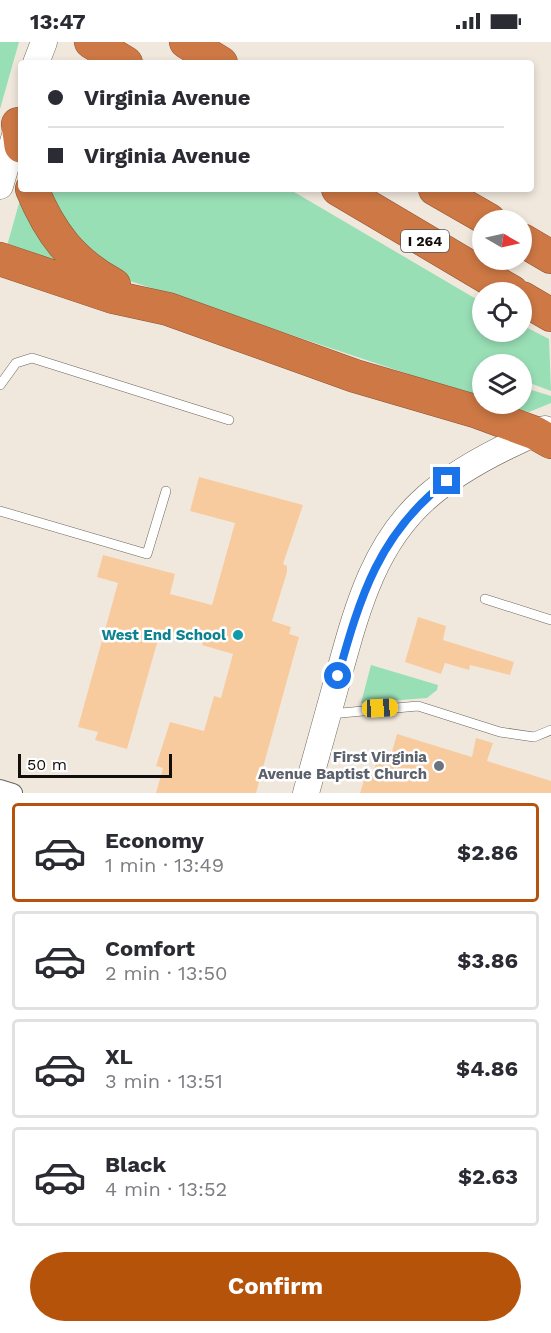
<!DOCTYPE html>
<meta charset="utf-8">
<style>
:root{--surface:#fff;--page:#f7f7f7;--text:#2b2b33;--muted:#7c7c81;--line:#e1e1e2;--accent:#b45309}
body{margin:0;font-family:"Work Sans",sans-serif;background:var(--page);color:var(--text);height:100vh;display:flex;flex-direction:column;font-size:22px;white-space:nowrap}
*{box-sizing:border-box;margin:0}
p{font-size:20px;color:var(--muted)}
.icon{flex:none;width:33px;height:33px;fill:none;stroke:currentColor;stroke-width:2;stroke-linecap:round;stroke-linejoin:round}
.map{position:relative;height:751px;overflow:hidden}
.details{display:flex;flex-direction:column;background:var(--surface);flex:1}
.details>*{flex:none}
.banner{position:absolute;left:18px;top:18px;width:516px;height:132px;border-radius:6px;box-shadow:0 3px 9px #0003;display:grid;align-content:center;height:132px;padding:0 30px;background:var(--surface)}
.needle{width:39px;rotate:99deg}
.buttons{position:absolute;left:472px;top:168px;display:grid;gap:12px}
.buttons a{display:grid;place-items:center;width:60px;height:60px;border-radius:50%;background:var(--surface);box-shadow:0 3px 9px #0003;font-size:30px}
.scale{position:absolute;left:18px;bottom:15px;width:154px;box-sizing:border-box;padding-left:6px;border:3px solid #110e0b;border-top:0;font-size:16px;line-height:21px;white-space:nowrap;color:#110e0b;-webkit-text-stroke:4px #fff;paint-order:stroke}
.end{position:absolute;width:27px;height:27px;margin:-14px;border:8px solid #1a73e8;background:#fff;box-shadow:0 0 0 3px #fff}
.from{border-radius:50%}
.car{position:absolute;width:18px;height:36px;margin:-18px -9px;border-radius:8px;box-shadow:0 0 4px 2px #0007;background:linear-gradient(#f5c518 24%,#345 0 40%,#f5c518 0 76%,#345 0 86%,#f5c518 0)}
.banner b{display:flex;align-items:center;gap:21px;height:57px;font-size:22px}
.banner b+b{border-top:2px solid var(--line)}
.banner i{width:15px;height:15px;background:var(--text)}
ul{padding:10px 0 0;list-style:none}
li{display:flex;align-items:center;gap:18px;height:99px;margin:0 12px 9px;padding:0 18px;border:3px solid var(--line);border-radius:6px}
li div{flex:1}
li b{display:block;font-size:22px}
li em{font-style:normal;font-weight:700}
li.on{border-color:var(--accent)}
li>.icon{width:54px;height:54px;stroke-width:1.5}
.cta{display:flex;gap:12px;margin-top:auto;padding:12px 30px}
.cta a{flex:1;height:69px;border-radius:36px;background:var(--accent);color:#fff;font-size:24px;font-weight:700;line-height:69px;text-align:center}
.status{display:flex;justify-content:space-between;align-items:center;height:42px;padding:0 30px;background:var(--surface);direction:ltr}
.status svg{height:16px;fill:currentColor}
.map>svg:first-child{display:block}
.green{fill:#99dfb6}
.building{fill:#f8cb9f}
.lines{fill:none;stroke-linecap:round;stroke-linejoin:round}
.service-casing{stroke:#6c645b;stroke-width:10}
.minor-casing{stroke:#6c645b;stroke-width:20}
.secondary-casing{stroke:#6c645b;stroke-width:27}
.motorway-casing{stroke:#8b5331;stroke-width:34}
.service{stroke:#fff;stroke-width:9}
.minor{stroke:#fff;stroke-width:18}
.secondary{stroke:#fff;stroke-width:26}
.motorway{stroke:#cd7845;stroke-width:33}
.route{stroke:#1a73e8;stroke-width:8}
.culture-dot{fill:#0f9aa8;stroke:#fff;stroke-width:2}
.worship-dot{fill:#6b7280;stroke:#fff;stroke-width:2}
.labels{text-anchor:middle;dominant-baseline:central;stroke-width:5;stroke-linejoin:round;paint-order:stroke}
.shield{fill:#fff;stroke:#585654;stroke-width:1.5}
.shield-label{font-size:14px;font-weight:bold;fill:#110e0b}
.culture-label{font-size:15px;font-weight:bold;fill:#0d838f;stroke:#fff;text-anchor:end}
.worship-label{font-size:15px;font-weight:bold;fill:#5b616d;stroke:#fff;text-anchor:end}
</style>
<div class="status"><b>13:47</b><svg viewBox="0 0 49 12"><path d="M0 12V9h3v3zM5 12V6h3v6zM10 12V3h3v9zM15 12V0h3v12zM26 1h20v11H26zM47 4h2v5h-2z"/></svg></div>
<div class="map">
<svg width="551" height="751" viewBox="0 0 551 751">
<rect width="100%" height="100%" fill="#f1e8dd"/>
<path class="green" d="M0 0H19L0 67Z
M42 147H289L483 261V290H522V283L549 297 551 349 522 338V322H483V357L124 237 94 221Z
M21 154 79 231 7 204Z
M522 345 551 354V361L529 370 497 362H522Z
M371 623 438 643 437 648 427 656 361 661Z"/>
<path class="building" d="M199 435 303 463 283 522 287 524V530L272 579 291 585 289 592 299 595 256 751H156L163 726 156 724 170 680 204 689 214 654 221 656 233 612 202 603 203 599 161 587 127 707 95 698 98 690 78 685 118 541 97 535 103 513 175 532 170 552 212 563 235 481 190 469Z
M418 575 446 584 443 598 514 620 510 633 470 623 469 628 445 621 441 632 405 620Z
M397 692 472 715 476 696 493 701 487 719 551 739V751H360L367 729 373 731 379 713 390 717Z"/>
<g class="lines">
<g class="service-casing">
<path id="service" d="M0 343 16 321 32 316 229 378
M0 469 147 512 166 449
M485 557 551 578
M330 672 418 664 500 690 534 695 551 688"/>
</g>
<g class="minor-casing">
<path id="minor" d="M0 747 13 751"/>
</g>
<g class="secondary-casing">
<path id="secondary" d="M36 21 44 0
M0 144 18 83
M306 751C317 711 328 672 339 632 357 567 374 501 427 455 460 426 505 404 545 387"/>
</g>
<g class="motorway-casing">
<path id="motorway" d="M91 0 126 21
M186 0 221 21
M18 82 21 104
M32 147C50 191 72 220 114 243
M338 147 512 250
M435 147 489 178
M522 198 551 215
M0 217 113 255 168 267 355 334 478 370 535 391 551 400
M522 256 551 273"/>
</g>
<use href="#service" class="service"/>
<use href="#minor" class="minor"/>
<use href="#secondary" class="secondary"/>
<use href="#motorway" class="motorway"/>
</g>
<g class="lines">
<path class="route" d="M338 634C360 555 379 491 447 439"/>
</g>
<circle class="culture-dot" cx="238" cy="593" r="6"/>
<circle class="worship-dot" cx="439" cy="724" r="6"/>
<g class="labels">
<rect class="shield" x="401" y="188" width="48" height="22" rx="4.5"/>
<g class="shield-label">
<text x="425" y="199">I 264</text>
</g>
<g class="culture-label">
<text x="226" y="593">West End School</text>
</g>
<g class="worship-label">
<text x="427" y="715">First Virginia<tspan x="427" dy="17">Avenue Baptist Church</tspan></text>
</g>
</g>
</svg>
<div class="buttons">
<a><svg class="needle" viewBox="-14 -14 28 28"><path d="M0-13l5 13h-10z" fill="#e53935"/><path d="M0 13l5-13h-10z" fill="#7c7c81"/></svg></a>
<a><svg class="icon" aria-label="locate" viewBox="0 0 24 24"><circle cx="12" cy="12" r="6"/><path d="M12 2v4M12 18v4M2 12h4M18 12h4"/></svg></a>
<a><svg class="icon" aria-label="layers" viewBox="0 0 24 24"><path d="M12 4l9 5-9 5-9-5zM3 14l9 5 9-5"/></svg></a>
</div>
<div class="scale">50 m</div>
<i class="end from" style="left:338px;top:634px"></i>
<i class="end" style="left:447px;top:439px"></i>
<i class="car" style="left:380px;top:666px;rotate:87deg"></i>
<div class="banner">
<b><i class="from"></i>Virginia Avenue</b>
<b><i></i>Virginia Avenue</b>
</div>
</div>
<section class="details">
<ul>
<li class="on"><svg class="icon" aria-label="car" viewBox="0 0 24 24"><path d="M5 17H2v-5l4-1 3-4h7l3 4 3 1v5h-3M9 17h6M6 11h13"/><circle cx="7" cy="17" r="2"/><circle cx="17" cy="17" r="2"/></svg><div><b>Economy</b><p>1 min · 13:49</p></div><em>$2.86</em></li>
<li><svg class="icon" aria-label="car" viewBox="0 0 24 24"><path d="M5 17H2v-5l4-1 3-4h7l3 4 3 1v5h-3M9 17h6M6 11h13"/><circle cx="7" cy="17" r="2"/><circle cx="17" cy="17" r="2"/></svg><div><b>Comfort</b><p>2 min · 13:50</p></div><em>$3.86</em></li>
<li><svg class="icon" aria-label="car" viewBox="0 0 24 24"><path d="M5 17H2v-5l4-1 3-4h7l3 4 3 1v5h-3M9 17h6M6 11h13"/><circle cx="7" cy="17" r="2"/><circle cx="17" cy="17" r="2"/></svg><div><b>XL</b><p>3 min · 13:51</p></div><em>$4.86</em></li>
<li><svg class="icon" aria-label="car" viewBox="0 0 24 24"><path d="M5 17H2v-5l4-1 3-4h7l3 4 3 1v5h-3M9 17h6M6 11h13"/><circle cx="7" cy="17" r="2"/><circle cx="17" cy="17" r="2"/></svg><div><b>Black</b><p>4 min · 13:52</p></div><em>$2.63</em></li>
</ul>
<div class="cta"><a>Confirm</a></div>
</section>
